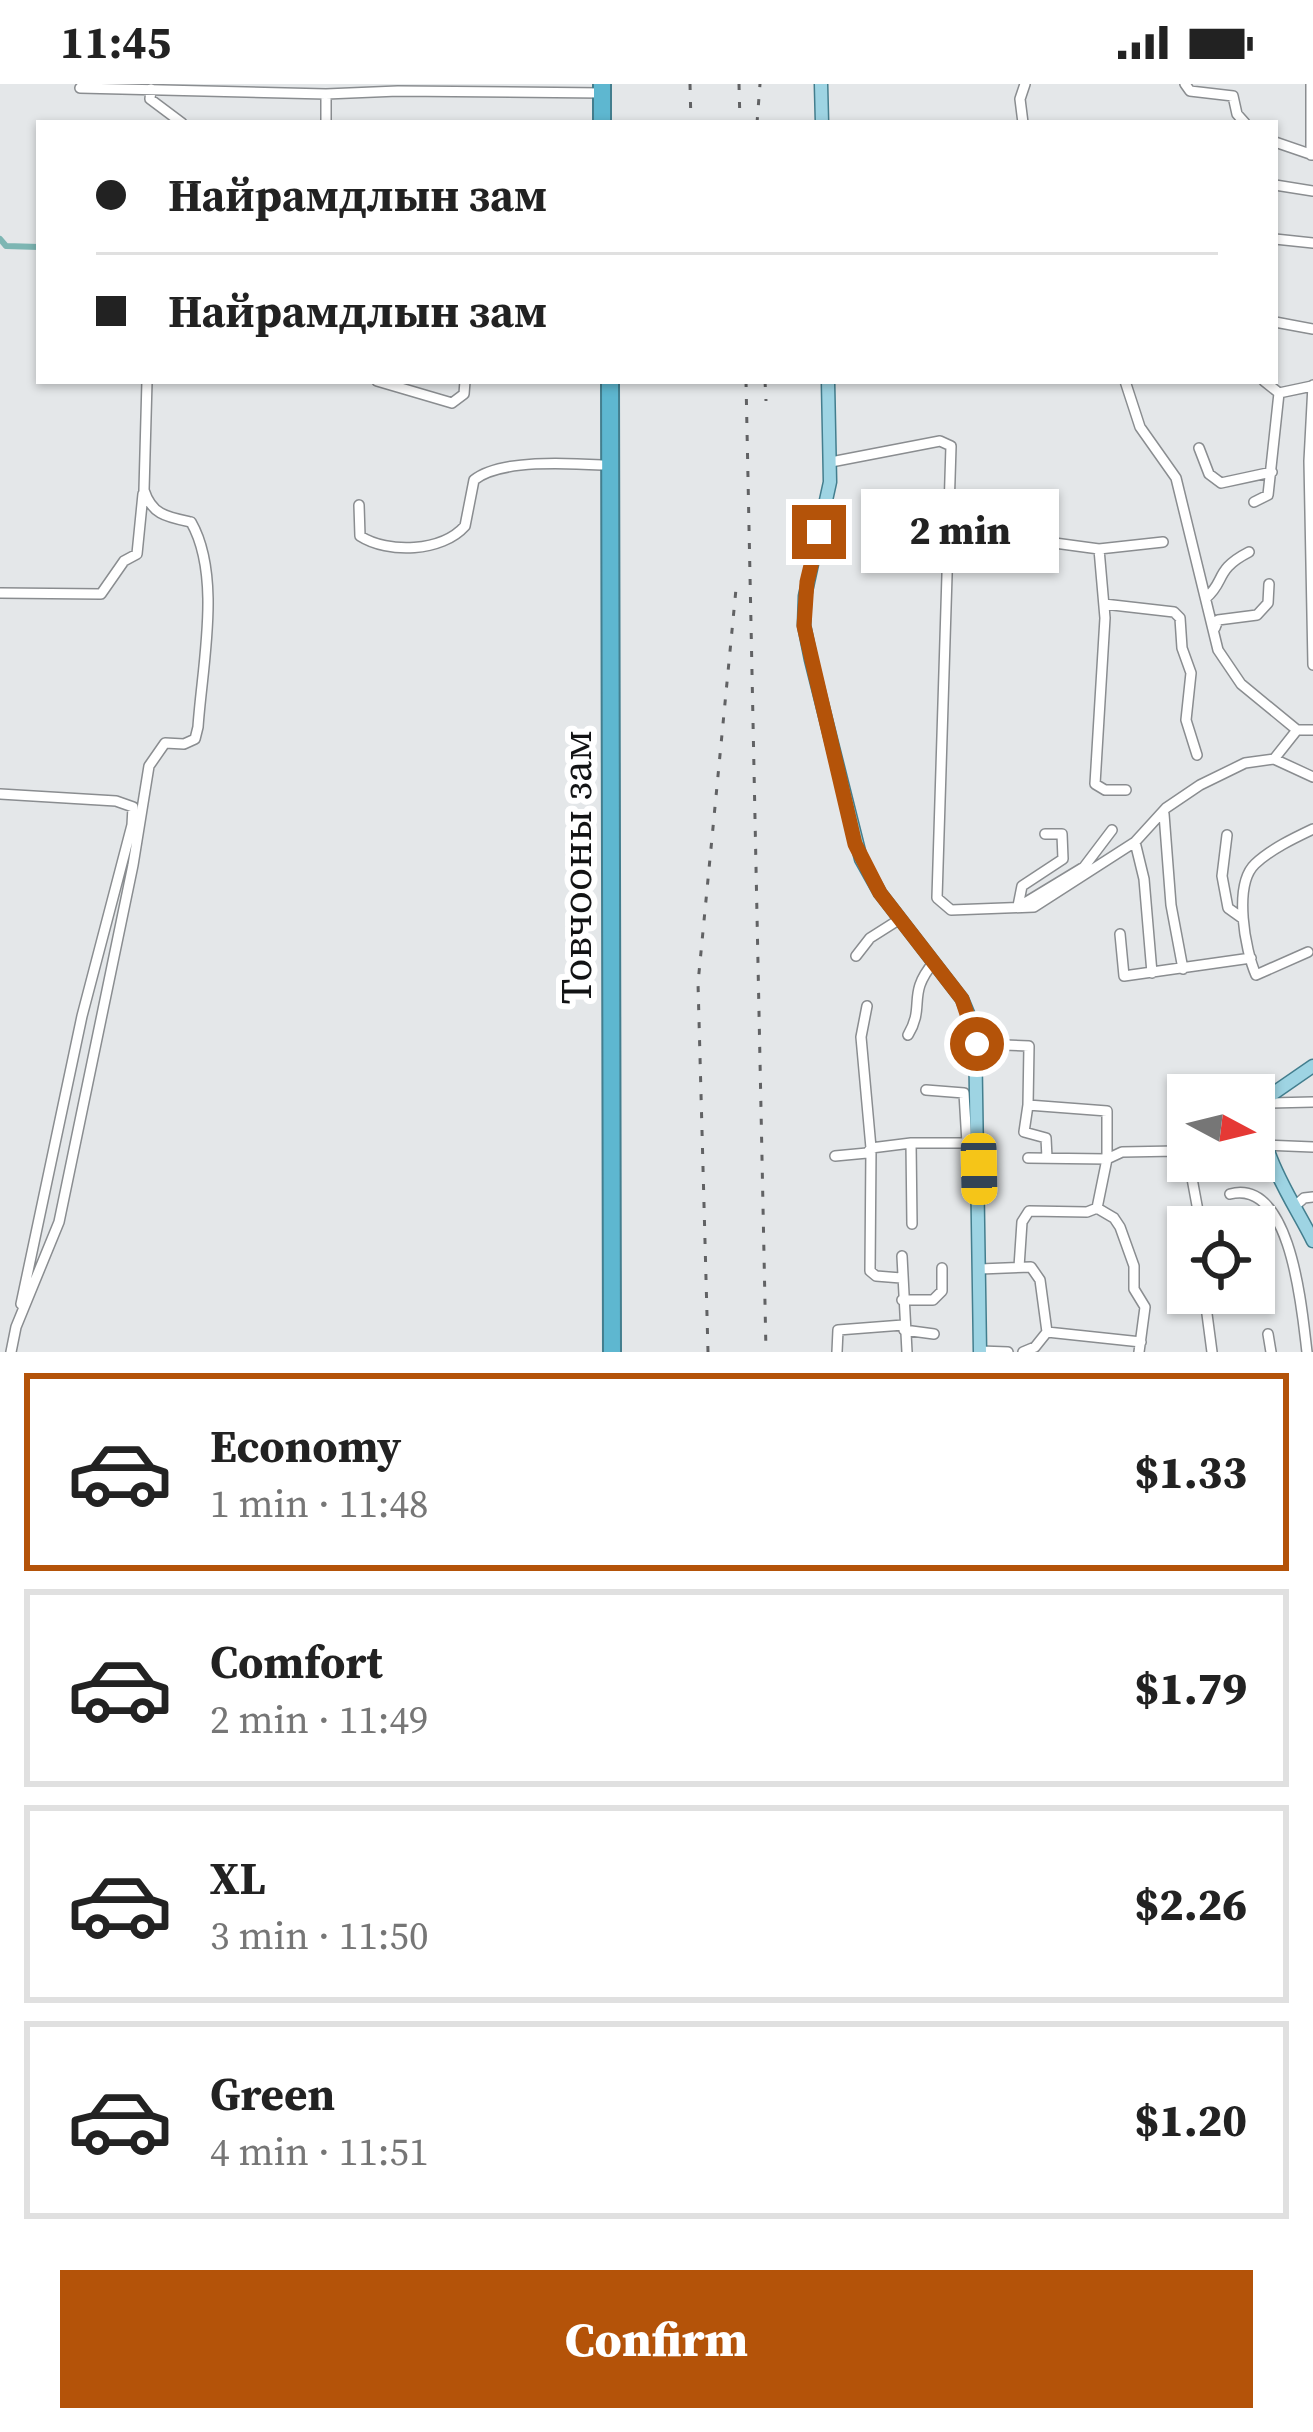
<!DOCTYPE html>
<meta charset="utf-8">
<style>
:root{--surface:#fff;--page:#f6f6f6;--text:#222;--muted:#767676;--line:#e0e0e0;--accent:#b45309}
body{margin:0;font-family:"Source Serif 4",serif;background:var(--page);color:var(--text);height:100vh;display:flex;flex-direction:column;font-size:45px;white-space:nowrap}
*{box-sizing:border-box;margin:0}
p{font-size:39px;color:var(--muted)}
.icon{flex:none;width:66px;height:66px;fill:none;stroke:currentColor;stroke-width:2;stroke-linecap:round;stroke-linejoin:round}
.map{position:relative;height:1268px;overflow:hidden}
.details{display:flex;flex-direction:column;background:var(--surface);flex:1}
.details>*{flex:none}
.guide{position:absolute;left:36px;top:36px;width:1242px;height:264px;border-radius:0px;box-shadow:0 3px 9px #0004;display:grid;align-content:center;height:264px;padding:0 60px;background:var(--surface)}
.needle{width:78px;rotate:97deg}
.tools{position:absolute;left:1167px;top:990px;display:grid;gap:24px}
.tools a{display:grid;place-items:center;width:108px;height:108px;border-radius:0px;background:var(--surface);box-shadow:0 3px 9px #0004;font-size:60px}
.end{position:absolute;width:54px;height:54px;margin:-27px;border:15px solid #b45309;background:#fff;box-shadow:0 0 0 6px #fff}
.from{border-radius:50%}
.bubble{position:absolute;height:84px;border-radius:0px;background:var(--surface);box-shadow:0 3px 9px #0004;font-size:39px;font-weight:800;line-height:84px;text-align:center}
.car{position:absolute;width:36px;height:72px;margin:-36px -18px;border-radius:15px;box-shadow:0 0 9px 3px #0007;background:linear-gradient(#f5c518 24%,#345 0 40%,#f5c518 0 76%,#345 0 86%,#f5c518 0)}
.guide b{display:flex;align-items:center;gap:42px;height:114px;font-size:45px}
.guide b+b{border-top:3px solid var(--line)}
.guide i{width:30px;height:30px;background:var(--text)}
ul{padding:21px 0 0;list-style:none}
li{display:flex;align-items:center;gap:36px;height:198px;margin:0 24px 18px;padding:0 36px;border:6px solid var(--line);border-radius:0px}
li div{flex:1}
li b{display:block;font-size:45px}
li em{font-style:normal;font-weight:800}
li.selected{border-color:var(--accent)}
li>.icon{width:108px;height:108px;stroke-width:1.5}
.action{display:flex;gap:24px;margin-top:auto;padding:24px 60px}
.action a{flex:1;height:138px;border-radius:0px;background:var(--accent);color:#fff;font-size:48px;font-weight:800;line-height:138px;text-align:center}
.status{display:flex;justify-content:space-between;align-items:center;height:84px;padding:0 60px;background:var(--surface);direction:ltr}
.status svg{height:33px;fill:currentColor}
.map>svg:first-child{display:block}
.lines{fill:none;stroke-linecap:round;stroke-linejoin:round}
.canal{stroke:#7db6b3;stroke-width:6}
.minor-casing{stroke:#8a8d90;stroke-width:12}
.major-casing{stroke:#437e8e;stroke-width:15}
.highway-casing{stroke:#437e8e;stroke-width:20}
.minor{stroke:#fff;stroke-width:9}
.major{stroke:#9ed4e3;stroke-width:12}
.highway{stroke:#5eb7d0;stroke-width:16}
.rail{stroke:#616264;stroke-width:3;stroke-dasharray:6 12;stroke-linecap:butt}
.route{stroke:#b45309;stroke-width:15}
.labels{text-anchor:middle;dominant-baseline:central;stroke-width:12;stroke-linejoin:round;paint-order:stroke}
.street-label{font-size:42px;fill:#121314;stroke:#fff}
</style>
<div class="status"><b>11:45</b><svg viewBox="0 0 49 12"><path d="M0 12V9h3v3zM5 12V6h3v6zM10 12V3h3v9zM15 12V0h3v12zM26 1h20v11H26zM47 4h2v5h-2z"/></svg></div>
<div class="map">
<svg width="1313" height="1268" viewBox="0 0 1313 1268">
<rect width="100%" height="100%" fill="#e4e7e9"/>
<g class="lines">
<path class="canal" d="M0 155 6 162 39 163"/>
<g class="minor-casing">
<path id="minor" d="M1185 0 1190 7 1233 12 1237 30 1245 39
M1311 0V71
M80 4 326 10 398 7 602 9
M151 5 150 15 182 39
M326 39V10
M1023 39 1020 15 1025 0
M1275 58 1313 71
M1275 101 1313 107
M1275 155 1313 159
M1275 238 1313 245
M377 297 452 319 464 310 465 297
M1125 297 1140 343 1176 394 1218 566 1241 600 1297 646
M1264 297 1279 309
M1313 301 1309 377 1313 581
M1199 364 1209 390 1221 399 1272 388
M831 378 940 357 951 362 937 814 951 826 1034 823 1135 758 1166 724 1200 701 1245 679 1274 675 1297 646H1313
M1254 418 1268 411 1279 309 1312 302
M359 421 360 452C388 470 442 468 465 442L474 396C500 375 569 379 602 381
M948 458 1025 455 1099 465
M0 509 101 510 124 477 137 470 143 410
M1206 514C1226 497 1214 486 1249 468
M1104 520 1174 528 1180 534 1182 564 1191 589 1186 636 1197 671
M1215 544 1218 536 1257 531 1268 519 1269 500
M1274 675 1313 693
M1126 706H1105L1095 700 1105 534 1099 465 1163 458
M0 710 116 717 133 723 132 741 82 932 21 1220
M1164 730 1171 821 1183 885
M1227 751 1222 792 1228 824 1242 834
M1135 758 1144 795 1152 889
M1023 820 1084 783 1112 746
M1018 822 1022 802 1063 775 1062 750H1045
M1120 850 1124 892 1251 874
M1308 868 1256 891C1245 866 1233 801 1255 780 1271 765 1294 754 1313 745
M856 872 870 854 900 835
M867 922 861 953 871 1064 911 1059H979
M908 951C926 921 906 911 934 878
M977 960 1029 962 1028 1021 1024 1048 1046 1054 1047 1074
M926 1006 964 1009 967 1059
M1264 1019 1313 1018
M1028 1021 1107 1027V1075L1097 1124
M911 1059 912 1140
M1266 1061 1313 1063
M835 1072 867 1069 871 1064 870 1187 876 1192 901 1194
M1028 1074 1107 1075 1122 1068 1177 1067 1191 1089 1201 1143
M1230 1110C1292 1094 1302 1228 1307 1268
M1296 1121 1304 1114 1313 1113
M902 1172 907 1268
M1019 1183 1022 1138 1029 1127 1087 1128 1097 1124 1114 1134 1120 1143 1134 1182V1205L1145 1223 1139 1268
M980 1185 1031 1183 1040 1196 1047 1248 1141 1258
M902 1216H933L942 1207V1184
M904 1246 934 1250
M1268 1250 1271 1268
M980 1267 1008 1268
M11 1268 16 1243 59 1138 133 781 149 682 165 659 184 660 195 655 198 643C202 582 222 492 191 438 167 433 152 431 144 406L147 297
M837 1268 838 1246 903 1241
M1023 1268 1035 1263 1047 1248
M1212 1268 1205 1215 1212 1209"/>
</g>
<g class="major-casing">
<path id="major" d="M821 0 822 39
M828 297 830 398 805 512 804 541 811 576 861 775 880 809 962 915 975 946 980 1268
M1313 982 1268 1013C1246 1053 1295 1119 1313 1157"/>
</g>
<g class="highway-casing">
<path id="highway" d="M602 39V0
M610 297 612 1268"/>
</g>
<use href="#minor" class="minor"/>
<use href="#major" class="major"/>
<use href="#highway" class="highway"/>
<path class="rail" d="M690 0 691 39
M739 0 740 39
M757 39 760 0
M746 297 766 1268
M765 297 766 317
M708 1268 698 899 736 505"/>
</g>
<g class="lines">
<path class="route" d="M819 448 807 498 804 542 855 760 880 809 962 915 977 960"/>
</g>
<g class="labels">
<g class="street-label">
<text transform="translate(576 783) rotate(-90)">Товчооны зам</text>
</g>
</g>
</svg>
<div class="tools">
<a><svg class="needle" viewBox="-14 -14 28 28"><path d="M0-13l5 13h-10z" fill="#e53935"/><path d="M0 13l5-13h-10z" fill="#767676"/></svg></a>
<a><svg class="icon" aria-label="locate" viewBox="0 0 24 24"><circle cx="12" cy="12" r="6"/><path d="M12 2v4M12 18v4M2 12h4M18 12h4"/></svg></a>
</div>
<i class="end from" style="left:977px;top:960px"></i>
<i class="end" style="left:819px;top:448px"></i>
<div class="bubble" style="left:861px;top:405px;width:198px">2 min</div>
<i class="car" style="left:979px;top:1085px;rotate:179deg"></i>
<div class="guide">
<b><i class="from"></i>Найрамдлын зам</b>
<b><i></i>Найрамдлын зам</b>
</div>
</div>
<section class="details">
<ul>
<li class="selected"><svg class="icon" aria-label="car" viewBox="0 0 24 24"><path d="M5 17H2v-5l4-1 3-4h7l3 4 3 1v5h-3M9 17h6M6 11h13"/><circle cx="7" cy="17" r="2"/><circle cx="17" cy="17" r="2"/></svg><div><b>Economy</b><p>1 min · 11:48</p></div><em>$1.33</em></li>
<li><svg class="icon" aria-label="car" viewBox="0 0 24 24"><path d="M5 17H2v-5l4-1 3-4h7l3 4 3 1v5h-3M9 17h6M6 11h13"/><circle cx="7" cy="17" r="2"/><circle cx="17" cy="17" r="2"/></svg><div><b>Comfort</b><p>2 min · 11:49</p></div><em>$1.79</em></li>
<li><svg class="icon" aria-label="car" viewBox="0 0 24 24"><path d="M5 17H2v-5l4-1 3-4h7l3 4 3 1v5h-3M9 17h6M6 11h13"/><circle cx="7" cy="17" r="2"/><circle cx="17" cy="17" r="2"/></svg><div><b>XL</b><p>3 min · 11:50</p></div><em>$2.26</em></li>
<li><svg class="icon" aria-label="car" viewBox="0 0 24 24"><path d="M5 17H2v-5l4-1 3-4h7l3 4 3 1v5h-3M9 17h6M6 11h13"/><circle cx="7" cy="17" r="2"/><circle cx="17" cy="17" r="2"/></svg><div><b>Green</b><p>4 min · 11:51</p></div><em>$1.20</em></li>
</ul>
<div class="action"><a>Confirm</a></div>
</section>
